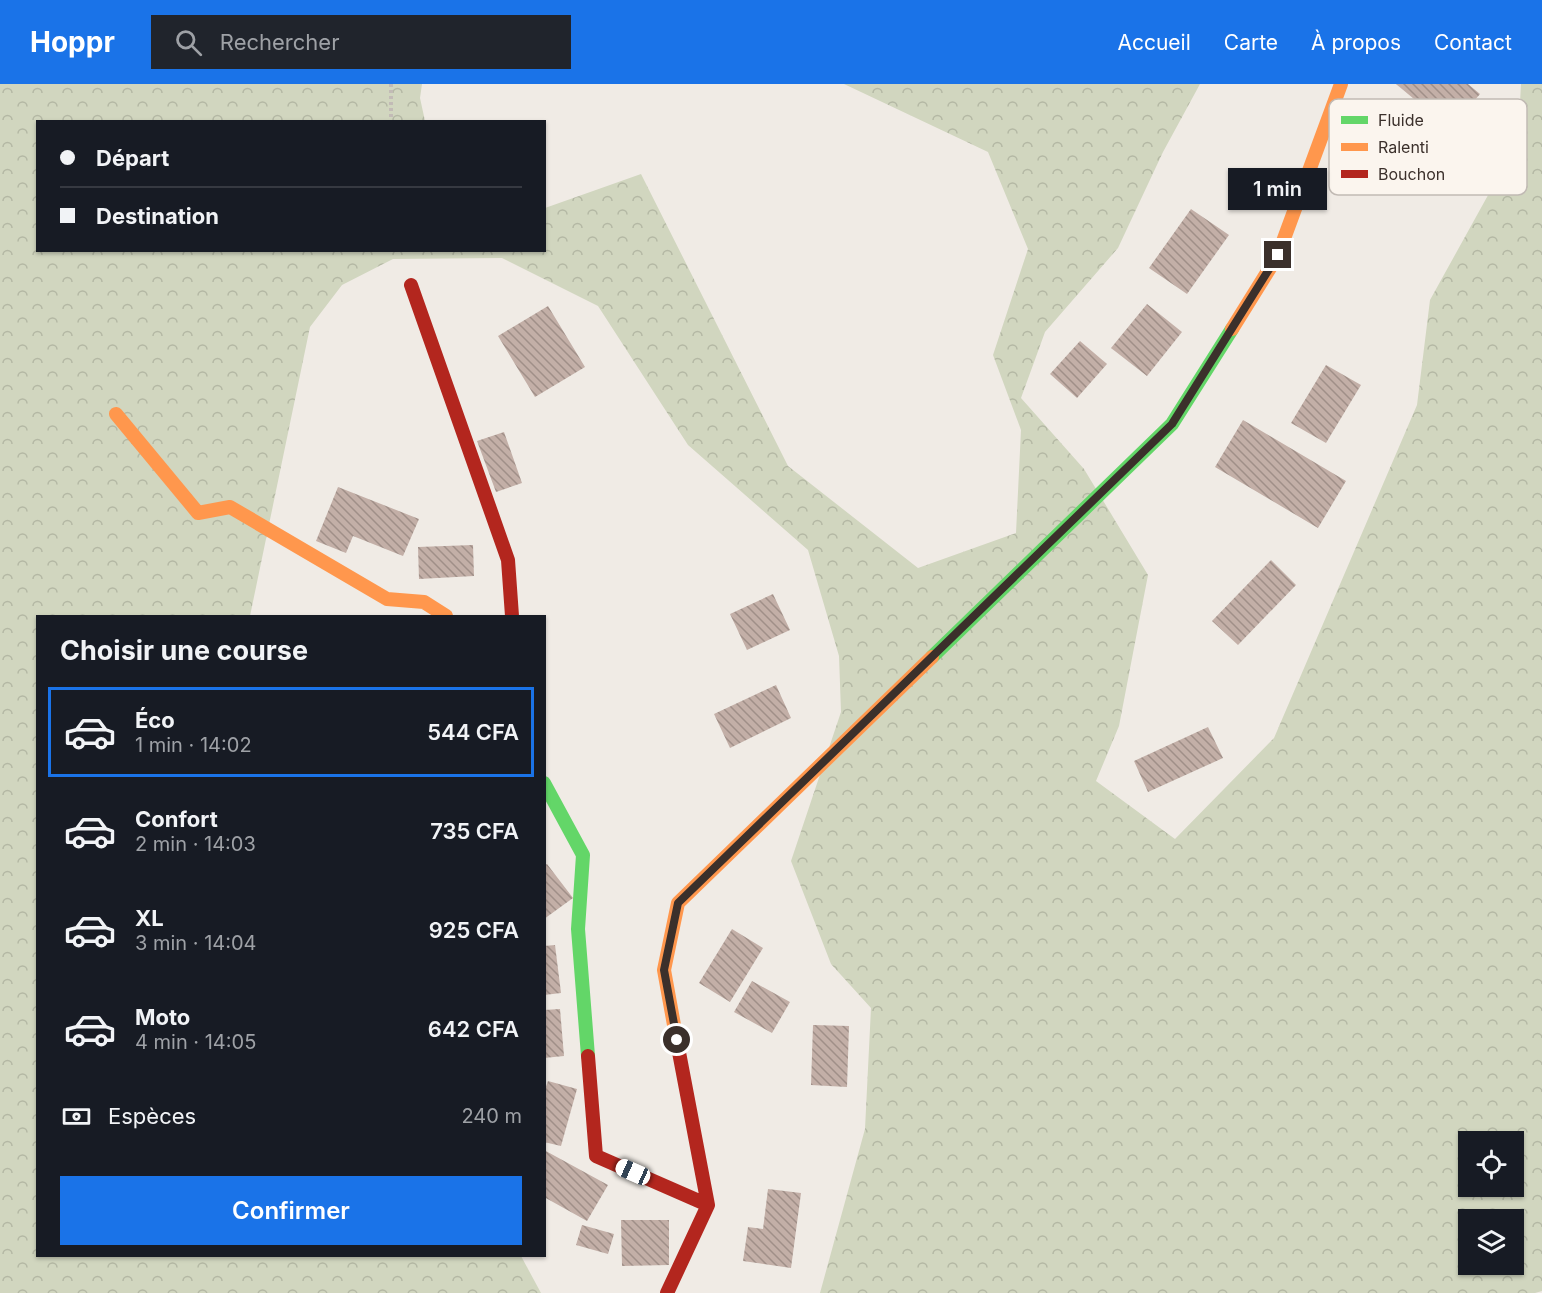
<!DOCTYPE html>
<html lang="fr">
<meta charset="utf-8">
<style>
:root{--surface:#171b24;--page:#20242c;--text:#f1f3f6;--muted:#9ea1a6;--line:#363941;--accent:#1a73e8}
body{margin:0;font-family:Inter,sans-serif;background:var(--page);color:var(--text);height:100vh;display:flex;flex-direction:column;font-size:22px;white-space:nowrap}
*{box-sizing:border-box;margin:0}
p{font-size:20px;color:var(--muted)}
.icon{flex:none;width:33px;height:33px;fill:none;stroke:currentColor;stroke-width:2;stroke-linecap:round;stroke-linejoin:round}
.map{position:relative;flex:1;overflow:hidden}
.details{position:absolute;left:36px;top:531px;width:510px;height:642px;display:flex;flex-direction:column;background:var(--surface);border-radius:0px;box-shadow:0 2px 4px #0004}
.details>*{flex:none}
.banner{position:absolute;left:36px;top:36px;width:510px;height:132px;border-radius:0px;box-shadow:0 2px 4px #0004;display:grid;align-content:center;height:132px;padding:0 24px;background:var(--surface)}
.fabs{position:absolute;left:1458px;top:1047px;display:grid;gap:12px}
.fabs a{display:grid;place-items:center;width:66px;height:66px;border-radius:0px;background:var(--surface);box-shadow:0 2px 4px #0004;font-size:30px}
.end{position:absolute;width:27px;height:27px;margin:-14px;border:8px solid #3b302b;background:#fff;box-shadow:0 0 0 3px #fff}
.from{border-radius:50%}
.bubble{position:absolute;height:42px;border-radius:0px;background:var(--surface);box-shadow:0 2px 4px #0004;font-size:20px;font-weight:600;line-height:42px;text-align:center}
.car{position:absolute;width:18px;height:36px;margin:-18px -9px;border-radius:8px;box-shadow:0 0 4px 2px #0007;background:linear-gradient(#fff 24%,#345 0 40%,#fff 0 76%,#345 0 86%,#fff 0)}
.banner b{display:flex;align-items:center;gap:21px;height:57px;font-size:22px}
.banner b+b{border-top:2px solid var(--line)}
.banner i{width:15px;height:15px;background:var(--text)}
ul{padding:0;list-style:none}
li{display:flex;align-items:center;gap:18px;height:90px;margin:0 12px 9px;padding:0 12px;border:3px solid transparent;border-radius:0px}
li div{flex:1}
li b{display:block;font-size:22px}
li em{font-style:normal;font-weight:600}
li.on{border-color:var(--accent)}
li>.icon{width:54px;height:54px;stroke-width:1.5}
h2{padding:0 24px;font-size:27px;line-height:72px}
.pay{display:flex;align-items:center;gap:15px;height:66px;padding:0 24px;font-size:22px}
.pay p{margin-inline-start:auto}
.cta{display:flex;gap:12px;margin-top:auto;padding:12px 24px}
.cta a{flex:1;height:69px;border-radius:0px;background:var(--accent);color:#fff;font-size:24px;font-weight:600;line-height:69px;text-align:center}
header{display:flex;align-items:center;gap:36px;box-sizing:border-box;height:84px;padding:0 30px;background:var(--accent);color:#fff}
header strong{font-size:28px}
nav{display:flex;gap:33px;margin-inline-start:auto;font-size:21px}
.search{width:420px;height:54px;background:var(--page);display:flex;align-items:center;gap:15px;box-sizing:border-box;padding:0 21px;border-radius:0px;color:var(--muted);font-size:22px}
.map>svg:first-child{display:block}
.forest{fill:url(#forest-crowns);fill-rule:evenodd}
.building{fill:url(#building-back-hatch)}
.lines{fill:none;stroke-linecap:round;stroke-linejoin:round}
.path{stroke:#c2bbb6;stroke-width:4;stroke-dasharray:3 3;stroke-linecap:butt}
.fast{stroke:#63d668;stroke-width:14}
.slow{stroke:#ff974d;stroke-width:14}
.jam{stroke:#b3261e;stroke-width:14}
.route{stroke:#3b302b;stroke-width:8}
.key{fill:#fbf5ee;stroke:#c1bab4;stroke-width:1.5}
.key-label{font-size:16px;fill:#3b302b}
</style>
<header>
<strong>Hoppr</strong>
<div class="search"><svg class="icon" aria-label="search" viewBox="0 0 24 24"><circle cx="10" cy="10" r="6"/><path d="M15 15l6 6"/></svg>Rechercher</div>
<nav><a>Accueil</a><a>Carte</a><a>À propos</a><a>Contact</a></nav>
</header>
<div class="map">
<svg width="1542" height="1209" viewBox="0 0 1542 1209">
<defs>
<pattern id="forest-crowns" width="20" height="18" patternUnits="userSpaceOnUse" patternTransform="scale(1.5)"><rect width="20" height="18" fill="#d1d6bf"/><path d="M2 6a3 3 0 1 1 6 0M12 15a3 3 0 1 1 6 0" fill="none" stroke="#b4b8a4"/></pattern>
<pattern id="building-back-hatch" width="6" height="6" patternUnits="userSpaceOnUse" patternTransform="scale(1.5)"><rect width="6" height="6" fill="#c3afa7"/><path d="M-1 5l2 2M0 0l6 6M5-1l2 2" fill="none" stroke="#a08f88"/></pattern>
</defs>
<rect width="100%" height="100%" fill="#f0ebe5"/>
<path class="forest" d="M0 0H422L420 14 425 37 38 38V166H544L545 124 641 90 788 382 918 484 1016 449 1021 346 993 271 1028 165 988 68 844 0H1200L1163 68 1118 164 1045 248 1021 314 1084 385 1148 491 1119 642 1096 697 1175 755 1274 654 1417 321 1430 216 1518 57 1521 0H1542V1207L1535 1209H820L865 1045 871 924 831 880 791 777 841 628 839 572 808 466 688 361 598 222 502 174 393 175 342 201 310 243 250 532H38V1172H521L541 1209H0ZM1468 1058H1514V1102H1468ZM1468 1136H1514V1180H1468Z"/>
<path class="building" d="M1396 0H1468L1480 10 1450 45Z
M1191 125 1229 151 1187 210 1149 184Z
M1147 220 1182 248 1147 292 1111 264Z
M548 222 585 283 535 313 498 252Z
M1080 257 1107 280 1077 314 1050 290Z
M1326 281 1361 301 1326 359 1291 339Z
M1243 336 1346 397 1318 444 1215 383Z
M504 348 522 399 496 408 477 357Z
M338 403 419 435 403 472 353 452 346 469 316 457Z
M473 461 474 492 419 495 418 463Z
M1271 476 1296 501 1238 561 1212 537Z
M773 510 790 546 747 566 730 530Z
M776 601 791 634 730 664 714 630Z
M1208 643 1223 674 1148 708 1134 677Z
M547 780 573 814 544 835V782Z
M732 845 763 864 730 918 699 899Z
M555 861 561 909 544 911V862Z
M752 897 790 918 772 949 734 928Z
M560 925 564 972 544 974V926Z
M813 941 849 942 847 1003 811 1001Z
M548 997 577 1005 561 1062 544 1058V1008Z
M544 1066 608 1101 587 1137 544 1113Z
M768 1105 801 1109 791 1184 743 1177 748 1143 763 1145Z
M621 1136H669V1181L622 1182Z
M582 1141 614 1150 608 1170 576 1161Z"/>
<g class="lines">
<path class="path" d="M391 0V38"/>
<path class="fast" d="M932 573 1172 340 1232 245
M544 699 583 771 578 845 588 972"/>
<path class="slow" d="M1232 245 1278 171 1341 0
M116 330 198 429 230 423 387 515 424 518 446 532
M678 963 664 886 678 819 932 573"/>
<path class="jam" d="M411 201 508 476 512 532
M588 972 596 1072 708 1121
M667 1209 708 1121 678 963"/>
</g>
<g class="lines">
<path class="route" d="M677 956 664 886 678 819 1172 340 1278 171"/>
</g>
<rect x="1329" y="15" width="198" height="96" rx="9" class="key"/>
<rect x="1341" y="32" width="27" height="8" fill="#63d668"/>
<rect x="1341" y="59" width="27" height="8" fill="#ff974d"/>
<rect x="1341" y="86" width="27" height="8" fill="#b3261e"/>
<g class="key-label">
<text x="1378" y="42">Fluide</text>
<text x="1378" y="69">Ralenti</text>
<text x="1378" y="96">Bouchon</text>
</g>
</svg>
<div class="fabs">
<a><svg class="icon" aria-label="locate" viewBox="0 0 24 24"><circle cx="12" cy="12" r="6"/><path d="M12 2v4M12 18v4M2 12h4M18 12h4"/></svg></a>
<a><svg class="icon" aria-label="layers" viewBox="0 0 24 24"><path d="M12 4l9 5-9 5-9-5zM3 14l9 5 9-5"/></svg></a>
</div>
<i class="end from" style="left:677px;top:956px"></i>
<i class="end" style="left:1278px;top:171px"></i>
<div class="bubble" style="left:1228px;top:84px;width:99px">1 min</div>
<i class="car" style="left:633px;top:1088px;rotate:294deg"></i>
<div class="banner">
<b><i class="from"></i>Départ</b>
<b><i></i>Destination</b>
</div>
<section class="details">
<h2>Choisir une course</h2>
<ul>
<li class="on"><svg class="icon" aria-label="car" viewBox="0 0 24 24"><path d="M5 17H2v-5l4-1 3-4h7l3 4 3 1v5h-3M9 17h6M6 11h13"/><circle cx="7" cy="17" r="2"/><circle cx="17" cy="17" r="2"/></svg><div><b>Éco</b><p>1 min · 14:02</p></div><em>544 CFA</em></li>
<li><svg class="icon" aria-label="car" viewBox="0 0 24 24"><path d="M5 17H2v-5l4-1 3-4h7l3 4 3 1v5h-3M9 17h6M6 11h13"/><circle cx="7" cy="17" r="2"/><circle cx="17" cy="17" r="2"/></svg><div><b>Confort</b><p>2 min · 14:03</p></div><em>735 CFA</em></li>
<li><svg class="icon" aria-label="car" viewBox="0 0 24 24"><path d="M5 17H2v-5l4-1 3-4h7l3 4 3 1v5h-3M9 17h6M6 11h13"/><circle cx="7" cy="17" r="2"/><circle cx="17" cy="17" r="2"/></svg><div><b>XL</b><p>3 min · 14:04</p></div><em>925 CFA</em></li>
<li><svg class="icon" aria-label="car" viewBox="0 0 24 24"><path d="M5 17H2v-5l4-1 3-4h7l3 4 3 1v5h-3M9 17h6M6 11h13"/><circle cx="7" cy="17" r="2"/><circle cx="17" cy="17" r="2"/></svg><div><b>Moto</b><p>4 min · 14:05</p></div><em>642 CFA</em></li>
</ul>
<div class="pay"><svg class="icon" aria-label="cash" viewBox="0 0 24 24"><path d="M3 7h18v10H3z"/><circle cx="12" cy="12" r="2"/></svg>Espèces<p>240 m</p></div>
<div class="cta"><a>Confirmer</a></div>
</section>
</div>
